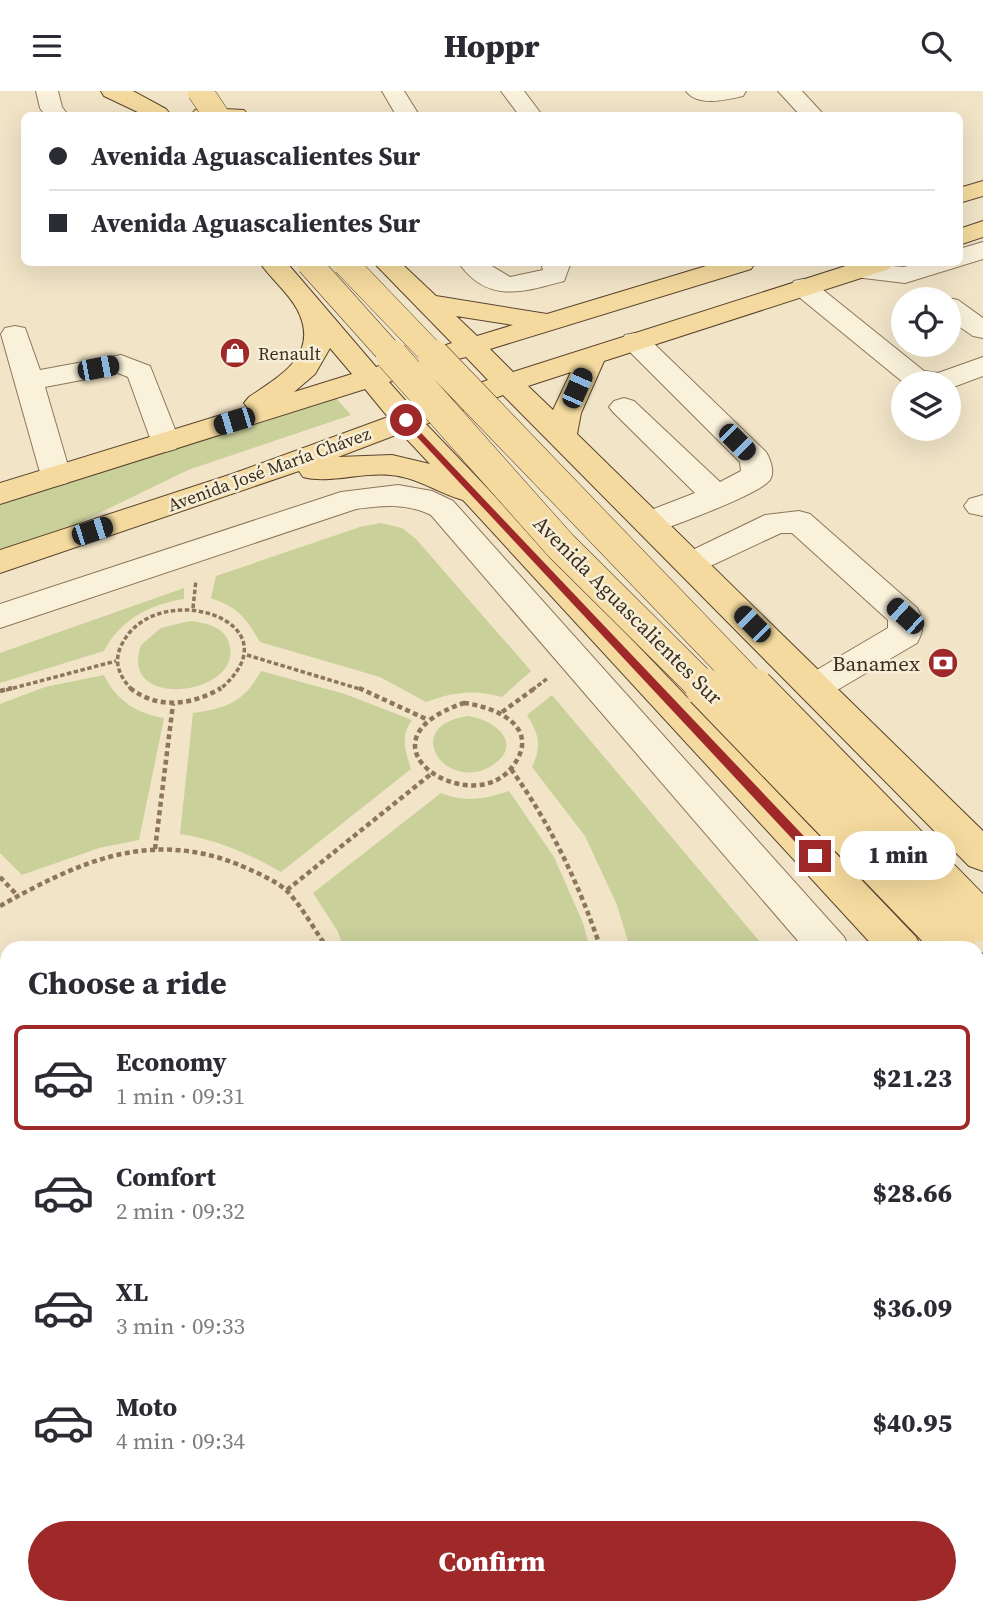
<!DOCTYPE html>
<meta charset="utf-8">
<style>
:root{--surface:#fff;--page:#f2f2f3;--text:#2b2b33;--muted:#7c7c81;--line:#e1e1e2;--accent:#9f2828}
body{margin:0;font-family:"Source Serif 4",serif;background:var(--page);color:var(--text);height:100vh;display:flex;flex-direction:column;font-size:26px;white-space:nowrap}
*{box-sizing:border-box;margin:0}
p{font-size:23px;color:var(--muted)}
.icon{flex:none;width:38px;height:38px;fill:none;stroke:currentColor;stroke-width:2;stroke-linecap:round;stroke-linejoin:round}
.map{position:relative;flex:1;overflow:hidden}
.panel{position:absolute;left:0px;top:850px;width:984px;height:674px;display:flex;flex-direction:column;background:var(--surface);border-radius:21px 21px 0 0;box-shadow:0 7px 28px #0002}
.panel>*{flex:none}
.top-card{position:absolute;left:21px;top:21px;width:942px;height:154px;border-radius:10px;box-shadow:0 7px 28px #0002;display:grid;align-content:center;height:154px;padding:0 28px;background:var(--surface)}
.controls{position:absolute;left:891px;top:196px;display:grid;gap:14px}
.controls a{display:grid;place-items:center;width:70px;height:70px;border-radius:50%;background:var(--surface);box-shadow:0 7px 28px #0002;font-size:35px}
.end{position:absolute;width:32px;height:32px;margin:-16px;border:9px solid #9f2828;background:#fff;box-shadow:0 0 0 4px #fff}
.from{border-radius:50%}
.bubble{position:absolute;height:49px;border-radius:24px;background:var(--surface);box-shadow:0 7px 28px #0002;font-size:23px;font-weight:800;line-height:49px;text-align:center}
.car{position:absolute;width:21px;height:42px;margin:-21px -10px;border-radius:9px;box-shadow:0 0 5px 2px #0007;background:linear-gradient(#222 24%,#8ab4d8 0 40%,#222 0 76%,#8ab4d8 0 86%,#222 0)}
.top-card b{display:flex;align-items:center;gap:24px;height:66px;font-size:26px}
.top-card b+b{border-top:2px solid var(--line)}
.top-card i{width:18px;height:18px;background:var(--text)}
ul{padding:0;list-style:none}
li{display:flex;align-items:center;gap:21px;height:105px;margin:0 14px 10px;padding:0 14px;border:4px solid transparent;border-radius:10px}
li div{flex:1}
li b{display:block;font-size:26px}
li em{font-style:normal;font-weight:800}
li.on{border-color:var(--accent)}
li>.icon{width:63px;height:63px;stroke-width:1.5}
h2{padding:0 28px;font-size:32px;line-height:84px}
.primary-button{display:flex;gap:14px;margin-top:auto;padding:14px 28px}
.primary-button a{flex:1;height:80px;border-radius:42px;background:var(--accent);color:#fff;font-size:28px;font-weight:800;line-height:80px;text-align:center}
header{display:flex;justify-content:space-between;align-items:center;height:91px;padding:0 28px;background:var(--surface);font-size:32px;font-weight:800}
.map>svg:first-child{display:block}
.green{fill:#c9d09a}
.building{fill:#d09f7b;stroke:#8e5f40;stroke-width:2}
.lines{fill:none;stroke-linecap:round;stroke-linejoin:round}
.minor-casing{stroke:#8d765b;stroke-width:2}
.major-casing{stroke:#5b442f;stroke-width:2}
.path-far2{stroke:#8d765b;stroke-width:3.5;stroke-dasharray:4.5 2.5;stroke-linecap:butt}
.path-far1{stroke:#8d765b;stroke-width:4.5;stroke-dasharray:5 3.5;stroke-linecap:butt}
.path{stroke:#8d765b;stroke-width:5;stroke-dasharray:7 4.5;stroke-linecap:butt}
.minor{fill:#faf1db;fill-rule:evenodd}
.major{fill:#f4da9e;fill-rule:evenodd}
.major-bridge-far2-casing{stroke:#5b442f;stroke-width:26;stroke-linecap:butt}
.major-bridge-far1-casing{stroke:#5b442f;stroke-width:33;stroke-linecap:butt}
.major-bridge-casing{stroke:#5b442f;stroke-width:41;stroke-linecap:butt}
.major-bridge-far2{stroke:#f4da9e;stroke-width:25}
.major-bridge-far1{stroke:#f4da9e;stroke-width:32}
.major-bridge{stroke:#f4da9e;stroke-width:39}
.route{fill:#9f2828}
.labels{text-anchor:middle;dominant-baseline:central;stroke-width:5;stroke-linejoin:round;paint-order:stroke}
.far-poi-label{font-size:18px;fill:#3d2e1f;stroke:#f7eed7;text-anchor:start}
.far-street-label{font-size:18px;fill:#3d2e1f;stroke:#f7eed7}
.street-label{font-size:21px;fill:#3d2e1f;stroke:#f7eed7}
.poi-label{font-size:21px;fill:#3d2e1f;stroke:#f7eed7;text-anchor:end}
</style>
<header><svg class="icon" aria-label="menu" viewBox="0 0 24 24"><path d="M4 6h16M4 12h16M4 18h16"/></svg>Hoppr<svg class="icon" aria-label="search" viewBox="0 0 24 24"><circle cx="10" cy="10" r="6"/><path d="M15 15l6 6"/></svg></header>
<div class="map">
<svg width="983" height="1524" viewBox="0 0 983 1524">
<rect width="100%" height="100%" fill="#f1e4c7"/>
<path class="green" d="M335 306 351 324 188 379 21 460 0 467V410Z
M381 432 402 437 416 448 531 580 502 606C474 598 453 601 426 611L380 586 260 551C245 525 238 517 211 507L216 485 360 436Z
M184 497V508C150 513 120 529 104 560L0 592V562Z
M190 530C205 532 224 535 229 552 246 604 117 622 141 554L161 537Z
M261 580 345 603 412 629C400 646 405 659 411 678L281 781C247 762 218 749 180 743L193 622C227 617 244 611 261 580Z
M104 584C116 609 137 623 164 627L139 749 99 757 22 784 0 762V613L45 596Z
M552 604 765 857H630L617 814 585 745 532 676C542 655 539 643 527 624Z
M468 625C493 628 525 652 493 674 446 704 399 635 468 625Z
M509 700 554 766 583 832 590 857H344L337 839 313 802 441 702C466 712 484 708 509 700Z
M228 1517H311V1524H227Z
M357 1517H503L504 1524H357Z"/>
<path class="building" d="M0 928H7V1485H0Z"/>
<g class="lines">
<g class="minor-casing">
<path id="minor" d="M36 0H58L62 16 68 24H45L40 17Z
M382 0H404L419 24H396Z
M501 0H524L542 24H519Z
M686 0H746L743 5C726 9 697 16 686 0Z
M778 0H802L824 24H800Z
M983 151V168L905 192 847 185 843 179 847 173 854 172 904 176 919 172H959V158Z
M459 172H487L510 186 543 179 541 172H568L570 174 564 190C524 201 487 213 459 172Z
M803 188 812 190 924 280 938 282 983 266V285L948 298V292H904L794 202 790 196 794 190Z
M948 207 958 209 983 227V247L973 245 948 228V208H942Z
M15 235 25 237 40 279 121 264 150 275 180 351 176 358 165 361 154 358 128 286 118 282 45 296 71 385 67 392 56 395 45 392 41 385 1 243 5 237Z
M635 242 645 244 766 361C771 369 776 384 768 391 754 405 671 436 649 443L638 440 633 432 638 424 695 402 614 322 609 316 614 310 624 307 634 310 720 391 741 380 740 371 625 256 621 250 625 244Z
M398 394 432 400 453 410 844 846 850 858H805L431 424C407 412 382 414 356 418L0 537V513L341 401Z
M983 404V425L969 422 964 415 969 408Z
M799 420 810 423 917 517C924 528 924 540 917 552L827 605 815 609 803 605 797 596 803 587 888 537V529L792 442H781L691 484 680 481 675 473 680 465 765 424Z
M976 1110 983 1113V1164L976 1161Z
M555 1517H609L610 1524H556Z"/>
</g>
<g class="major-casing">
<path id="major" d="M101 0H133L166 18 170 23 144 24 104 5Z
M203 17 244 19 248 24H191L195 19Z
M983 90V105L959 112V97Z
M983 130V146L959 154V138Z
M260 172H287L376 276 393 271 403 274 407 280 403 286 389 291 412 317 488 289 466 266 450 270 440 268 436 262 440 256 452 252 374 172H401L436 205 547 223 716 172H755L751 178 490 258 513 281 855 172H893L889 178 604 270 581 322 577 343 983 740V780L969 775 503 304 426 333 916 846 922 858H876L463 409C438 402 417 386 390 384 362 381 328 393 303 386L299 380 0 482V459L232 383 388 326 365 298 0 413V392L247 316 244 312 249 306C280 285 321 263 297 218 288 201 271 188 260 172ZM456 225 513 234 477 245ZM330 257 352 283 294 301 315 283ZM571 281 553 319 528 295ZM401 342 430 373 392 364 338 366Z
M976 860 983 863V903L976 901Z
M976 918 983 921V963L976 961Z
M978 1008 983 1010V1053L976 1050Z"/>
</g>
<path class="path-far2" d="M193 517 196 489
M247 564 363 599
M6 599 116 570
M132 599C120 586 113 572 121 555 154 483 303 530 219 599
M532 599 548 587"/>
<path class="path-far1" d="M130 597C158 619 193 614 221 597
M359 597 426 628
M0 600 12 597
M464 612C496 616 542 636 513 675 473 731 346 652 464 612Z
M502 621 535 597
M511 678C551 734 579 793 601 858
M155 758 173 613
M0 786 17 804
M287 799 431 683
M0 815C77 772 148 738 237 773 253 780 276 789 288 801 303 817 315 840 328 858"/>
<path class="path" d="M976 1082 983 1090
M334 1517V1524
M525 1517V1524
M176 1524 177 1517"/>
<use href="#minor" class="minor"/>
<use href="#major" class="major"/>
<g class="major-bridge-far2-casing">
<path id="major-bridge-far2" d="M200 0 216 24
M309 172 394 267
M345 172 436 267"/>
</g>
<g class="major-bridge-far1-casing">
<path id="major-bridge-far1" d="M392 265 561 455 706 599
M434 265 755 599"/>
</g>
<g class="major-bridge-casing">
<path id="major-bridge" d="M705 597 957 858
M754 597 983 831"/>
</g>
<use href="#major-bridge-far2" class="major-bridge-far2"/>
<use href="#major-bridge-far1" class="major-bridge-far1"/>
<use href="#major-bridge" class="major-bridge"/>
</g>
<path class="route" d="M406 326 819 761V768H811L403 331 402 329Z"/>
<defs>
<g id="shop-disc" transform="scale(1.575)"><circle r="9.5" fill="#9f2828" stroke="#f7eed7"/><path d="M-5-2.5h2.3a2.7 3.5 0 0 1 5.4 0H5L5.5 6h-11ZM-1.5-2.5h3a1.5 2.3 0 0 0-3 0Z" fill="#fff"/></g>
<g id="bank-disc" transform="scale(1.575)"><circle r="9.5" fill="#9f2828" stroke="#f7eed7"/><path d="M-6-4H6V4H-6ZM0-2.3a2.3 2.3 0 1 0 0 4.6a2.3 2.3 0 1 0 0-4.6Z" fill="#fff"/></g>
</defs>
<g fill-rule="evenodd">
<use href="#shop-disc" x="235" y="262"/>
<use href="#bank-disc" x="943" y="572"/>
</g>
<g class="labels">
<g class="far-poi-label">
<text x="258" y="262">Renault</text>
</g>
<g class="far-street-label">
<text transform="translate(269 378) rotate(-20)">Avenida José María Chávez</text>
</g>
<g class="street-label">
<text transform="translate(628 519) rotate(45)">Avenida Aguascalientes Sur</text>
</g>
<g class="poi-label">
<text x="920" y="572">Banamex</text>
</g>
</g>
</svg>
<div class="controls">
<a><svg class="icon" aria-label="locate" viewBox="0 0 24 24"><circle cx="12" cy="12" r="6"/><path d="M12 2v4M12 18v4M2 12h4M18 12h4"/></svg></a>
<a><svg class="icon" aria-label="layers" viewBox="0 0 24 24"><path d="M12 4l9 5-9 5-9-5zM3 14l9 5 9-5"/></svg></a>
</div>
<i class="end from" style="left:406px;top:329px"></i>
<i class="end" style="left:815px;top:765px"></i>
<div class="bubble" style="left:840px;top:740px;width:116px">1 min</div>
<i class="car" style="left:98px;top:277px;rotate:79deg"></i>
<i class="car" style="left:577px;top:297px;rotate:24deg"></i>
<i class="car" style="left:234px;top:330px;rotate:253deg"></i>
<i class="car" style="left:737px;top:351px;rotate:135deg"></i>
<i class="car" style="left:92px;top:440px;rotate:72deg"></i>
<i class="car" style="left:905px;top:525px;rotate:312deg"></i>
<i class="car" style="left:752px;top:533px;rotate:315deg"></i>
<div class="top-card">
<b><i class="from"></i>Avenida Aguascalientes Sur</b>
<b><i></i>Avenida Aguascalientes Sur</b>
</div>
<section class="panel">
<h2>Choose a ride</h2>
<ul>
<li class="on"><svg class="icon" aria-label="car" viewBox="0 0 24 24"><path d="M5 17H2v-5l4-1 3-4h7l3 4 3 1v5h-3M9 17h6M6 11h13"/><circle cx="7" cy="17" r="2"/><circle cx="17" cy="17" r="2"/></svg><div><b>Economy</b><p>1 min · 09:31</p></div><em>$21.23</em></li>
<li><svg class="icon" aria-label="car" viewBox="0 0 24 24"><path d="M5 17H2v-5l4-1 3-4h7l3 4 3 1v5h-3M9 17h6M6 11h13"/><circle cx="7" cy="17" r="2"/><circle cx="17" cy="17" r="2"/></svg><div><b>Comfort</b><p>2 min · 09:32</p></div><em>$28.66</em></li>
<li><svg class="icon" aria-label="car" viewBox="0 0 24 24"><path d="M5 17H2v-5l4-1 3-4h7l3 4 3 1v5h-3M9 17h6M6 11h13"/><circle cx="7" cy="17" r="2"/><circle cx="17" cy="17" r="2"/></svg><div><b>XL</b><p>3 min · 09:33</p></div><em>$36.09</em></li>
<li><svg class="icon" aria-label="car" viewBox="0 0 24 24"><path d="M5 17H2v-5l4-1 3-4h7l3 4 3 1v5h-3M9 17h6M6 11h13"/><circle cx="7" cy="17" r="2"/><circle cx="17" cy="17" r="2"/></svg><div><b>Moto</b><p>4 min · 09:34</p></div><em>$40.95</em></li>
</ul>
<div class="primary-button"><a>Confirm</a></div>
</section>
</div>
